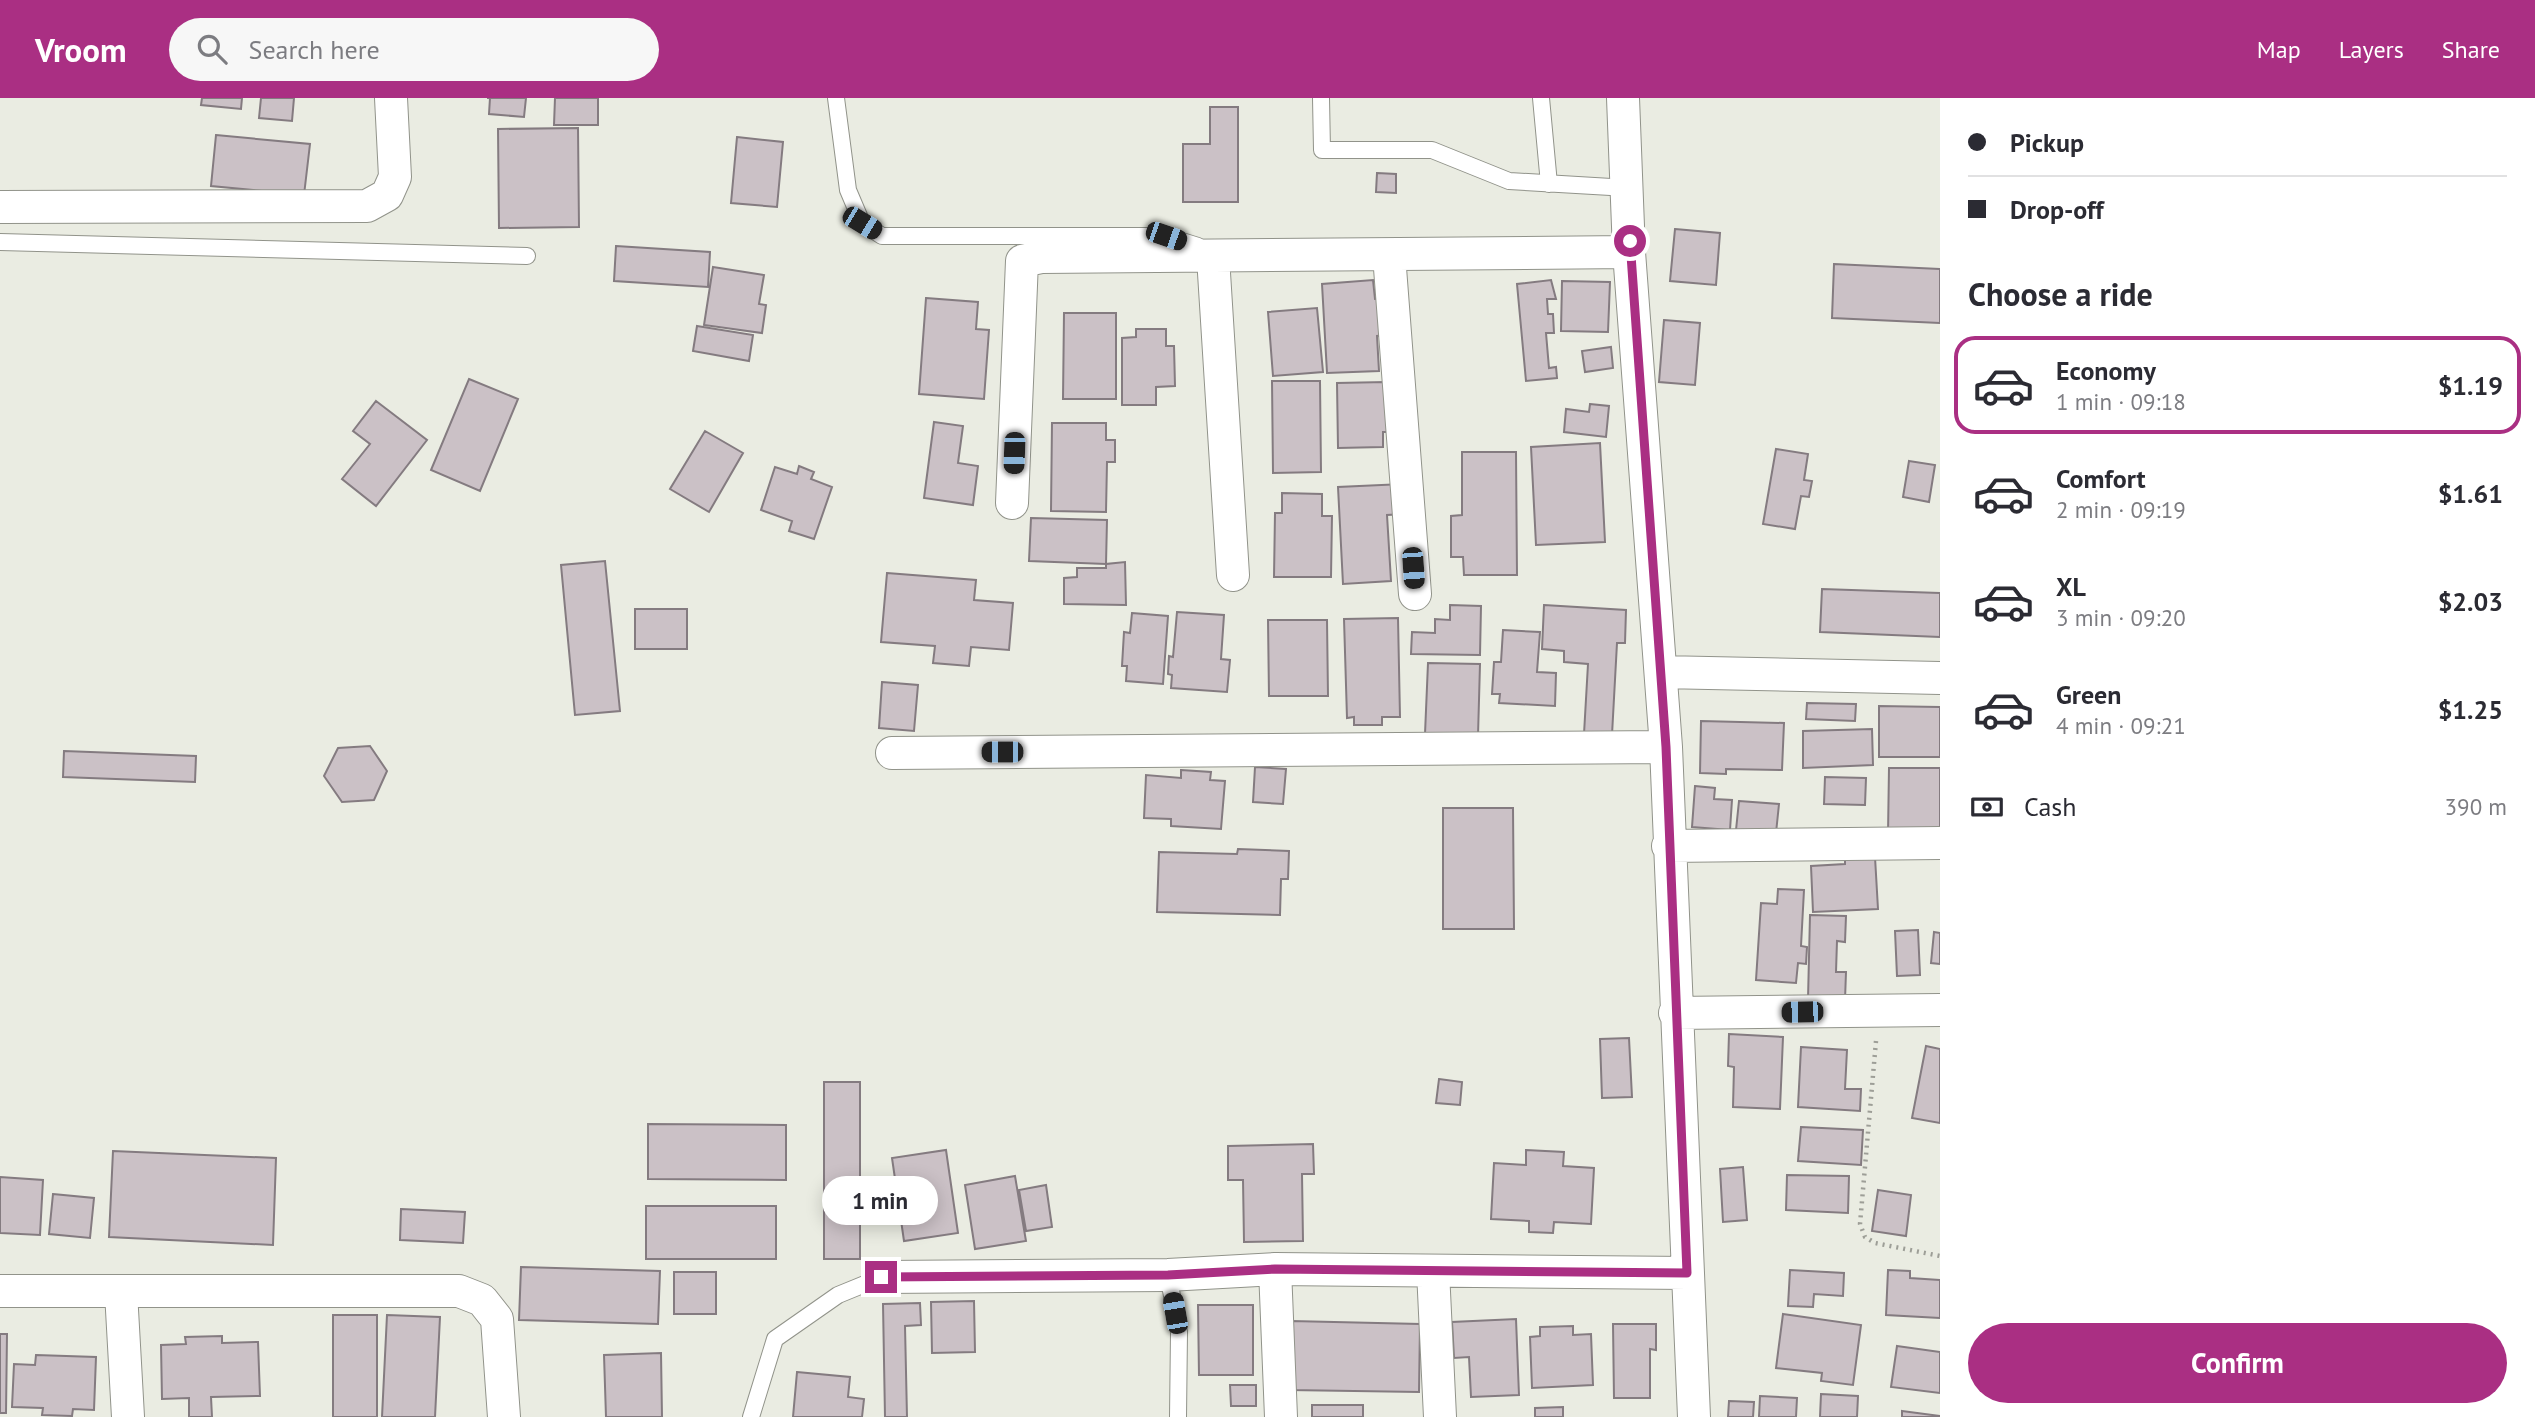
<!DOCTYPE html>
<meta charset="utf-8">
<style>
:root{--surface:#fff;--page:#f7f7f7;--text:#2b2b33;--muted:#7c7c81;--line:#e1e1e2;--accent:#aa2f83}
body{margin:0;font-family:"PT Sans",sans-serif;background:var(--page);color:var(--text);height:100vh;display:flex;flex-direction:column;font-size:26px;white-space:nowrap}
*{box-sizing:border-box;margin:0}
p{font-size:23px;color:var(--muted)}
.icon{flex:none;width:38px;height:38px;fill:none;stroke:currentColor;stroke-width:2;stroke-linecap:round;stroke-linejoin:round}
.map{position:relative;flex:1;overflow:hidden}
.details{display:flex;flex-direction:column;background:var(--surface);width:595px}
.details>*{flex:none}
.hud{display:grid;align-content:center;height:154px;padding:0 28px;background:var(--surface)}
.end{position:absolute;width:32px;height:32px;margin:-16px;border:9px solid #aa2f83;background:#fff;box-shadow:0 0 0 4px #fff}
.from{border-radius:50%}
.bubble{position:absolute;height:49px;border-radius:24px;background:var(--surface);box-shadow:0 4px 18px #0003;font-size:23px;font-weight:700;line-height:49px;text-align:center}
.car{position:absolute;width:21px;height:42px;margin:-21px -10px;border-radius:9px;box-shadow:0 0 5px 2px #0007;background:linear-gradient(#222 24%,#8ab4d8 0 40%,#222 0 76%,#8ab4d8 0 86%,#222 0)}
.hud b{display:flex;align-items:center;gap:24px;height:66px;font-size:26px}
.hud b+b{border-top:2px solid var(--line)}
.hud i{width:18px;height:18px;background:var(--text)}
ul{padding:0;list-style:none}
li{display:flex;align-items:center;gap:21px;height:98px;margin:0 14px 10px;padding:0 14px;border:4px solid transparent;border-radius:21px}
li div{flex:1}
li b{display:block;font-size:26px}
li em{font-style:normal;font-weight:700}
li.current{border-color:var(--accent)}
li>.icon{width:63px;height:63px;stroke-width:1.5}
h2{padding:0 28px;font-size:32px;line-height:84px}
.pay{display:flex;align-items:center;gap:18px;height:77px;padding:0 28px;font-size:26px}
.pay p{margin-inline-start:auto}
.cta{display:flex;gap:14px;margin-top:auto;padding:14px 28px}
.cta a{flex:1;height:80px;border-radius:42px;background:var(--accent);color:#fff;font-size:28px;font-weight:700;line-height:80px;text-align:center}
header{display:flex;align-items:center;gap:42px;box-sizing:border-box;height:98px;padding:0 35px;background:var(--accent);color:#fff}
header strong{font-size:33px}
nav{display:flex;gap:38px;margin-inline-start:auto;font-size:24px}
.search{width:490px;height:63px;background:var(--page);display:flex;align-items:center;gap:18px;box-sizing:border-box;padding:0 24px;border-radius:38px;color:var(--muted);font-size:26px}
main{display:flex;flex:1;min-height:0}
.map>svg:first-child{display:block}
.building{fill:#cbc1c6;stroke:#847b80;stroke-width:2}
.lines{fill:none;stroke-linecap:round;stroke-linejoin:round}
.service-casing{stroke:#91938a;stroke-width:18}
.minor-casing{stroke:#91938a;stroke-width:34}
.path{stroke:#9d9e97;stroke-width:4.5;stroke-dasharray:2 5;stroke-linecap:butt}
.service{stroke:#fff;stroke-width:16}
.minor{stroke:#fff;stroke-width:32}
.route{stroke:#aa2f83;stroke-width:9}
</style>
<header>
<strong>Vroom</strong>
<div class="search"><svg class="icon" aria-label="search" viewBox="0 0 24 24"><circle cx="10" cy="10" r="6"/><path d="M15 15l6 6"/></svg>Search here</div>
<nav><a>Map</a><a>Layers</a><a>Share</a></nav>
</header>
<main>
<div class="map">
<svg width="1940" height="1319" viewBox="0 0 1940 1319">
<rect width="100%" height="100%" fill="#eaece2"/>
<path class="building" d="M202 0H242L241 11 201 7Z
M261 0H294L292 23 259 20Z
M487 0H526L524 19 489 16 490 0Z
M555 0H598V27H554Z
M1210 9H1238V104H1183V46H1210Z
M578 30 579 129 499 130 498 31Z
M216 37 310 46 304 97 211 88Z
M737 39 783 44 777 109 731 105Z
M1377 75 1396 76V95L1376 94Z
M1675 131 1720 135 1716 187 1670 183Z
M616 148 710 154 708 189 614 183Z
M1834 166 1940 171V225L1832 220Z
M713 169 764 177 759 206 766 207 762 235 704 227Z
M1373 182 1375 201 1384 200 1387 237 1377 238 1379 273 1327 275 1322 186Z
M1551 182 1556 201H1547L1548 216H1553L1554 235H1546L1549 270 1556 269 1557 280 1526 283 1517 186Z
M1562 183 1610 184 1608 234 1561 233Z
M926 200 978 204 976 231 989 232 984 301 919 296Z
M1317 210 1323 274 1273 278 1268 214Z
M1064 215H1116V301H1063Z
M1664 222 1700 225 1695 287 1659 284Z
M697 228 753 237 749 263 693 253Z
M1136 231H1166V248H1174L1175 288 1156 289V307H1122V240L1136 239Z
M1611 249 1613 270 1585 274 1582 253Z
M469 281 518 301 480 393 431 372Z
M1272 283H1320L1321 374 1273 375Z
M1386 284 1396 334H1383V349L1338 350 1337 285Z
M376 303 427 342 376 408 342 381 370 346 353 333Z
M1590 306 1609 308 1606 339 1564 334 1566 311 1589 314Z
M934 324 963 328 958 365 978 368 973 407 924 400Z
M1052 325H1106V342H1115V364H1107L1106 414 1051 413Z
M705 333 743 355 709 414 670 391Z
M1600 345 1605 444 1536 447 1531 349Z
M1776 351 1808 356 1804 382 1812 383 1809 399 1801 398 1795 431 1763 426Z
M1462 354H1516L1517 477H1464L1463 459H1451V418L1462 417Z
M1909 363 1935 367 1929 404 1903 399Z
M799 368 814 374 811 381 832 389 814 441 789 433 792 423 761 412 775 369 797 376Z
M1403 386 1405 416 1387 417 1391 483 1343 486 1338 389Z
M1282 395 1322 396V418H1332L1331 479H1274L1275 415H1282Z
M1031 420 1107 422 1106 466 1029 463Z
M605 463 620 613 575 617 561 467Z
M1125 464 1126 507 1064 506V480L1077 479V470H1106V466Z
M887 475 976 482 974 502 1013 505 1009 552 971 549 969 568 933 565 935 548 881 544Z
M1822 491 1940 495V539L1820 534Z
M1450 507 1481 508 1480 557 1411 556 1412 534 1435 535V521L1450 522Z
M1544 507 1626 512 1625 545H1617L1612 637 1584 636 1588 566 1564 564V553L1542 551Z
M635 511H687V551H635Z
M1177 514 1224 517 1221 561 1230 562 1227 594 1171 590 1172 577 1168 576 1169 558 1173 559Z
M1132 515 1168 518 1163 586 1126 583 1127 568H1122L1124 534 1130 535Z
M1398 520 1400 619H1382V627H1354V619L1347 620 1344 521Z
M1268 522H1327L1328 598H1269Z
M1503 532 1540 534 1537 574 1556 575 1555 608 1499 605 1500 596H1492L1494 564H1501Z
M1428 565 1480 566 1478 638 1425 636Z
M882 584 918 587 914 633 879 630Z
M1807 605 1856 606 1855 623 1806 621Z
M1879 608 1940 609V659H1879Z
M1701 623 1784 625 1782 672 1726 671V676L1700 675Z
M1872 631 1873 667 1803 670V633Z
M370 648 387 673 374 702 342 704 324 678 338 650Z
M64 653 196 658 195 684 63 679Z
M1255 669 1286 671 1283 706 1253 704Z
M1889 670H1940V736H1888Z
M1181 672 1211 674 1210 682 1225 683 1221 731 1171 728V721L1144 720 1146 677 1181 680Z
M1825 679 1866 680 1865 707 1824 706Z
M1695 688 1715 690 1714 701 1732 702 1730 732 1692 729Z
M1739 703 1779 706 1776 735 1736 732Z
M1443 710H1513L1514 831H1443Z
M1238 751 1289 753 1288 781H1281L1280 817 1157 814 1159 754 1237 756Z
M1875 759 1878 811 1813 814 1811 768 1845 766V760Z
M1778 791 1804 792 1801 848 1807 849 1806 866 1798 865 1796 885 1756 882 1761 805 1777 806Z
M1810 817 1846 818 1845 844 1837 843 1836 874H1846L1845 902 1808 901Z
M1918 832 1920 877 1897 878 1895 833Z
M1934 834 1940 835V866L1931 865Z
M1729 936 1783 939 1780 1011 1733 1009 1734 969 1728 968Z
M1629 940 1632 999 1602 1000 1600 941Z
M1926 948 1940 951V1025L1912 1020Z
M1801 949 1847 952 1845 991H1861L1860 1013 1798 1009Z
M1439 981 1462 984 1460 1007 1436 1005Z
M824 984H860V1161H824Z
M648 1026 786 1027V1082L648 1081Z
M1801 1029 1863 1032 1861 1067 1798 1063Z
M1313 1046 1314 1076H1302L1303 1143 1244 1144 1243 1082H1228V1048Z
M946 1052 958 1135 904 1143 892 1060Z
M1526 1052 1564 1054 1563 1068 1594 1070 1591 1126 1554 1124 1553 1135 1529 1134V1123L1491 1121 1494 1065 1526 1067Z
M113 1053 276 1060 273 1147 109 1139Z
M1743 1069 1747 1122 1723 1124 1720 1071Z
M1787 1077 1849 1078 1848 1115 1786 1112Z
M1015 1078 1026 1143 975 1151 965 1087Z
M0 1079 43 1082 40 1137 0 1135Z
M1046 1087 1052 1129 1026 1133 1019 1092Z
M1878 1092 1911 1097 1906 1138 1872 1133Z
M53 1096 94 1100 90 1140 49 1136Z
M646 1108H776V1161H646Z
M401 1111 465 1114 463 1145 400 1142Z
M521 1169 660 1173 658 1226 519 1222Z
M1790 1172 1844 1175 1843 1198 1814 1196 1813 1209 1788 1208Z
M1888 1172 1910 1173V1180L1940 1182V1220L1886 1217Z
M674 1174H716V1216H674Z
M974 1203 975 1254 932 1255 931 1204Z
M920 1205 921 1227 905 1228 907 1319H885L883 1206Z
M1198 1207H1253V1277H1199Z
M1783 1216 1861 1227 1853 1287 1821 1283 1822 1275 1776 1270Z
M333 1217H377V1319H333Z
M387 1217 440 1219 435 1319H382Z
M1516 1221 1519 1297 1471 1299 1469 1259 1454 1260 1452 1224Z
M1291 1223 1420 1226 1419 1294 1289 1292Z
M1613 1226H1656V1252L1650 1251V1300H1614Z
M1573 1228V1237L1591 1236 1593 1287 1532 1290 1530 1239 1540 1238V1229Z
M0 1236H7L6 1315H0Z
M222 1238V1245L258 1244 260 1298 211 1299 212 1319H189V1300L162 1301 161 1247 186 1246 185 1239Z
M1897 1248 1940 1254V1295L1891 1289Z
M661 1255 662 1319H606L604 1257Z
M36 1257 96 1259 94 1312 73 1311 72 1318 42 1317 43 1310 12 1309 14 1266 35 1267Z
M797 1274 850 1279 848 1299 864 1301 862 1319H793Z
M1230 1287H1256V1308H1231Z
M1821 1296 1858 1298 1857 1319H1820Z
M1760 1298 1797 1300 1796 1319H1759Z
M1729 1303 1754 1304 1753 1319H1728Z
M1312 1307H1363V1319H1312Z
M1563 1309V1319H1535V1310Z
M1902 1313 1940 1318V1319H1902Z"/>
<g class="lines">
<g class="service-casing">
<path id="service" d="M836 0 848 92 862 125 882 138H1166L1198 148
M1321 0 1322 52H1432L1509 83 1628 90
M1541 0 1549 86
M0 144 527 158
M1168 1177 1179 1234 1178 1319
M751 1319 775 1241 838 1197 882 1179"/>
</g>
<g class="minor-casing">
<path id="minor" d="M1623 0 1629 154 1666 649 1694 1319
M0 109 367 108 387 97 395 79 391 0
M1389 157 1415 496
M1213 159 1233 477
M1012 405 1022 163 1041 159 1629 154
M1661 574 1940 580
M892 655 1666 649
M1668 748 1940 745
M1675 915 1940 912
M1275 1171 1281 1319
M1433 1173 1440 1319
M882 1179 1168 1177 1275 1171 1687 1175
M0 1193H459L482 1202 497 1221 504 1319
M121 1194 128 1319"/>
</g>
<path class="path" d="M1876 943 1860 1126 1865 1139 1875 1145 1940 1158"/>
<use href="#service" class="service"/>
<use href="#minor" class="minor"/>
</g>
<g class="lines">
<path class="route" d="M881 1179 1168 1177 1275 1171 1687 1175 1666 649 1630 143"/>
</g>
</svg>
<i class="end from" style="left:1630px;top:143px"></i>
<i class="end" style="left:881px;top:1179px"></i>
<div class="bubble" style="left:822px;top:1078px;width:116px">1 min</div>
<i class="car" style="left:862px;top:125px;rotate:121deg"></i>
<i class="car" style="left:1166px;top:138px;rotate:109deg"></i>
<i class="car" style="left:1014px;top:355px;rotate:182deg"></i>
<i class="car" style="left:1413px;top:470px;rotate:176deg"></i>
<i class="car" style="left:1002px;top:654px;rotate:270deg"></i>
<i class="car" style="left:1802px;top:914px;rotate:269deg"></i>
<i class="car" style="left:1175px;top:1215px;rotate:350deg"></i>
</div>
<section class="details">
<div class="hud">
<b><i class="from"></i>Pickup</b>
<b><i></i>Drop-off</b>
</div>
<h2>Choose a ride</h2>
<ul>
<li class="current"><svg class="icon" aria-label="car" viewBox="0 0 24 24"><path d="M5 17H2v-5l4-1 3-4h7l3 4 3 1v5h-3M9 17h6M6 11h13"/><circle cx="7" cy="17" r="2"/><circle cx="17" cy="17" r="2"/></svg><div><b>Economy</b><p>1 min · 09:18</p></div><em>$1.19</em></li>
<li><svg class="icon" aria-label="car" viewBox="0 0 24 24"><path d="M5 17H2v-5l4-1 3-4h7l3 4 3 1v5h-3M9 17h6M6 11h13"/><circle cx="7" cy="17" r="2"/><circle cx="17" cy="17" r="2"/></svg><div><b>Comfort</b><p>2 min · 09:19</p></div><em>$1.61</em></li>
<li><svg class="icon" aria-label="car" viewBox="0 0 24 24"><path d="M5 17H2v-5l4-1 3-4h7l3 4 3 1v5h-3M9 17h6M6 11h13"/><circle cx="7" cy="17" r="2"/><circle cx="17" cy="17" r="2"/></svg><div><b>XL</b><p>3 min · 09:20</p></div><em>$2.03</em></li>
<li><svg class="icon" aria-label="car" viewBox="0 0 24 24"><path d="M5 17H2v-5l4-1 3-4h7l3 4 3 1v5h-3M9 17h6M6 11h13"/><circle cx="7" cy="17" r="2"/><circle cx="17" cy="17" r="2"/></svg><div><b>Green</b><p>4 min · 09:21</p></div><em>$1.25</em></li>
</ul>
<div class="pay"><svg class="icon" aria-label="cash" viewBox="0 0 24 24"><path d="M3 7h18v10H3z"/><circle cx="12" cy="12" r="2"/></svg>Cash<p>390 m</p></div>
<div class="cta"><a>Confirm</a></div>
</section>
</main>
